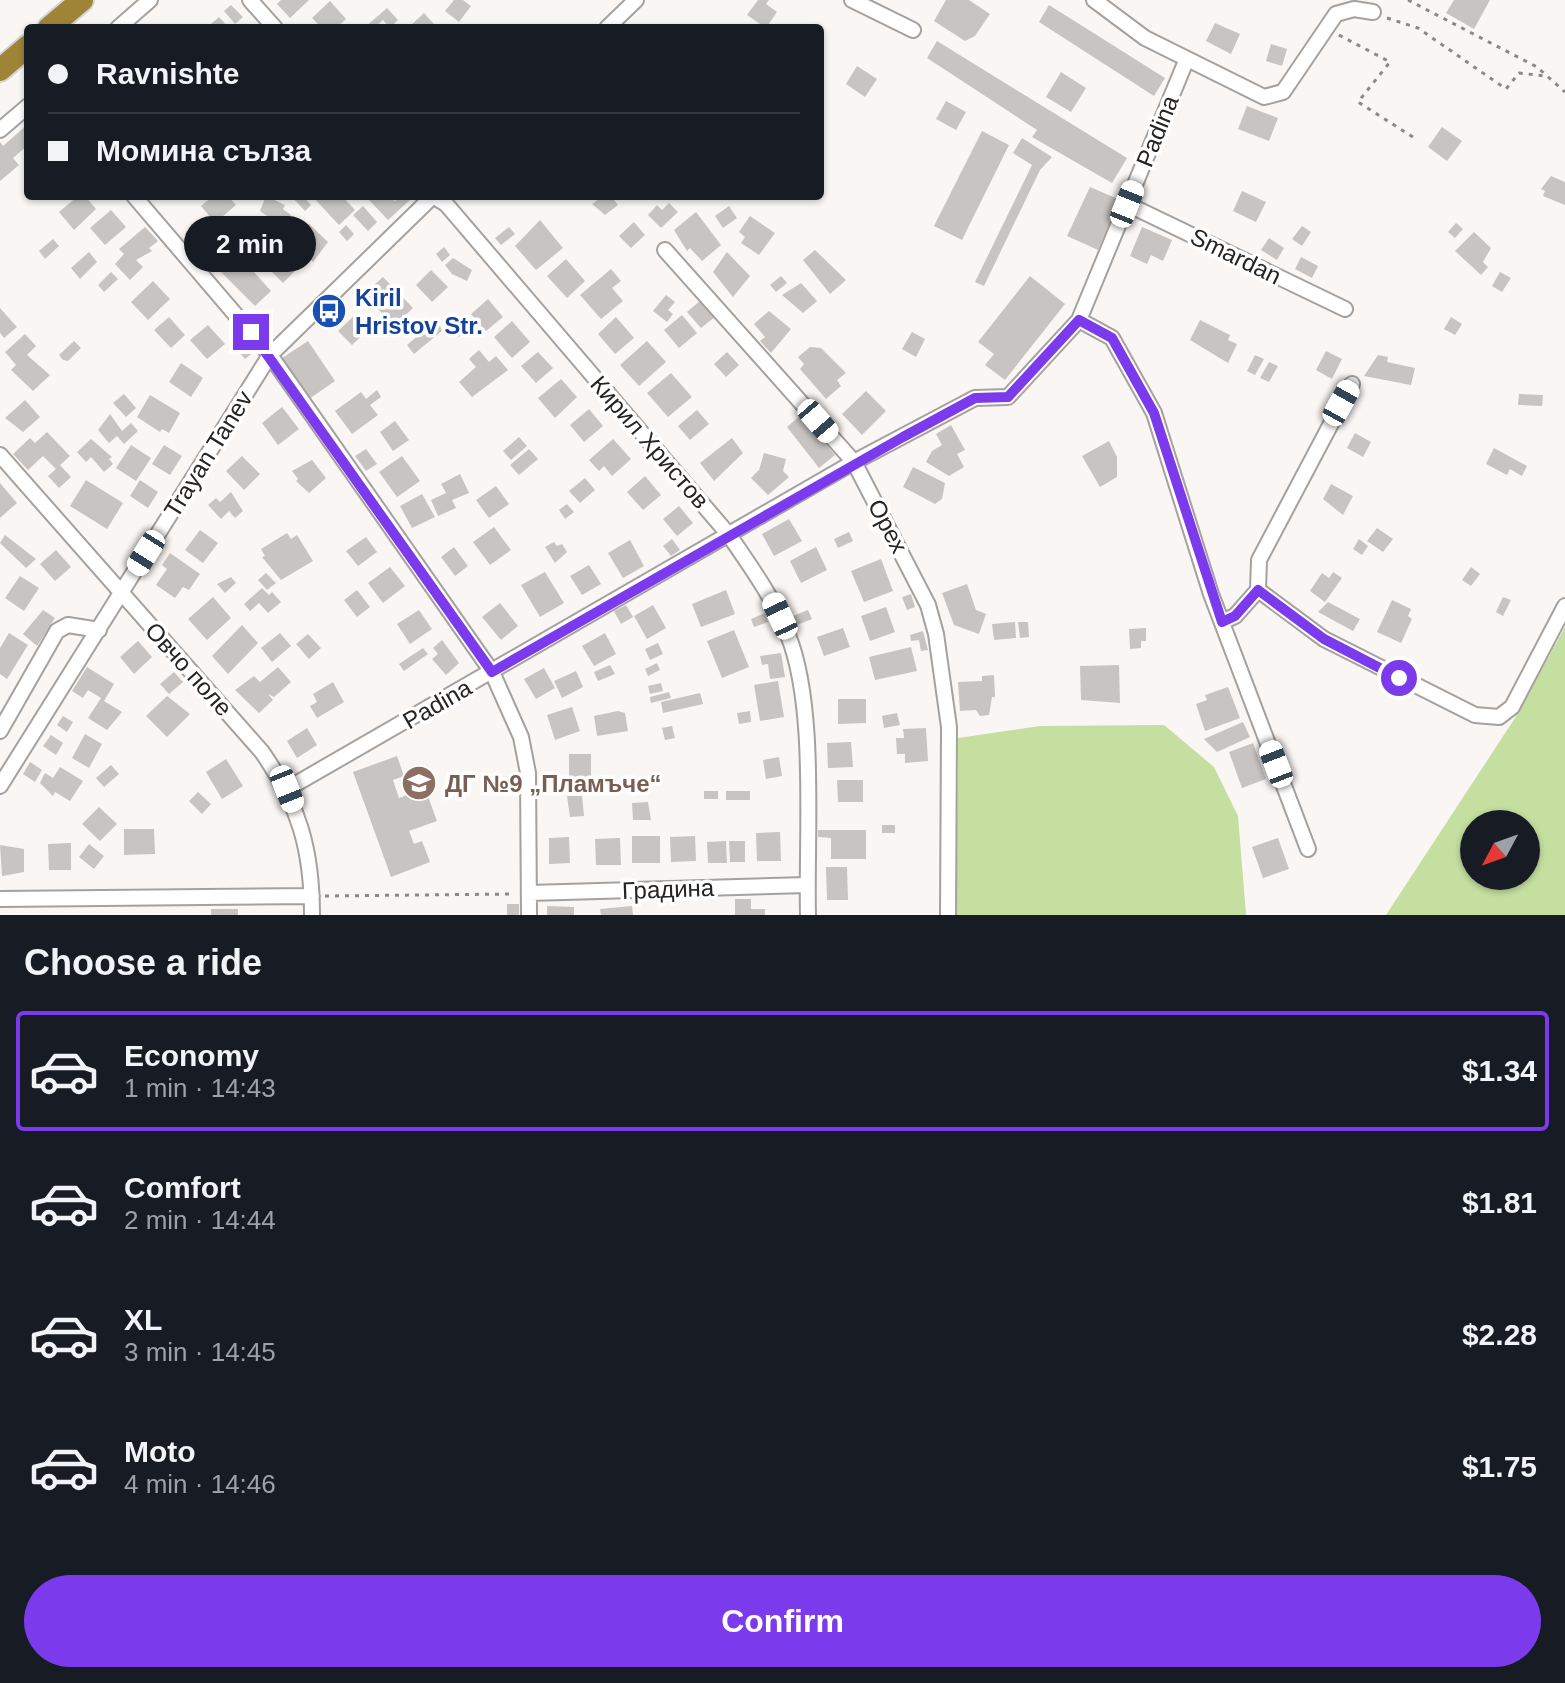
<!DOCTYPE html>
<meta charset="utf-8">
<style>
:root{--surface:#171b24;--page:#242831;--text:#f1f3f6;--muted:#9ea1a6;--line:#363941;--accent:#7c3aed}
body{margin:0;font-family:Helvetica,sans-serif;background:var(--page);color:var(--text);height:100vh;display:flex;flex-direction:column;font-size:30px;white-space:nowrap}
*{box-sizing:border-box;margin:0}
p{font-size:26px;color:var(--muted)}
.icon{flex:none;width:44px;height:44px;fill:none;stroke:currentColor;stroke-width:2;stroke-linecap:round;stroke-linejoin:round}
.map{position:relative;height:915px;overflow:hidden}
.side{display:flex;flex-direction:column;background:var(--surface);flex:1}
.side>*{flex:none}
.banner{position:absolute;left:24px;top:24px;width:800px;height:176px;border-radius:8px;box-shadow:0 2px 6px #0004;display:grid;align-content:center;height:176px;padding:0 24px;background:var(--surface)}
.needle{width:52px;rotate:229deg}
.buttons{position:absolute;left:1460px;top:810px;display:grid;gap:16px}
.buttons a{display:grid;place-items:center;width:80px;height:80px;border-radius:50%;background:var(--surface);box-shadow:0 2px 6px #0004;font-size:40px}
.end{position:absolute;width:36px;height:36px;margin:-18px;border:10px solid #7c3aed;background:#fff;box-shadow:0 0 0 4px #fff}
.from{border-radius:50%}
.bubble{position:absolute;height:56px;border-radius:28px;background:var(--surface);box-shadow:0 2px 6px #0004;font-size:26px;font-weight:700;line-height:56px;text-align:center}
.car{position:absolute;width:24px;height:48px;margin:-24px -12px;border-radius:10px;box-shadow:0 0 6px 2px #0007;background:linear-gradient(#fff 24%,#345 0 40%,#fff 0 76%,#345 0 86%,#fff 0)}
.banner b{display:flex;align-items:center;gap:28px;height:76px;font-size:30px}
.banner b+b{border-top:2px solid var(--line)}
.banner i{width:20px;height:20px;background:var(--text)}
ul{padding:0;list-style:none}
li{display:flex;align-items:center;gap:24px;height:120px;margin:0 16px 12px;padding:0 8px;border:4px solid transparent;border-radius:8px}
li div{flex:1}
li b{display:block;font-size:30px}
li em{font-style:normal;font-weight:700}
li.active{border-color:var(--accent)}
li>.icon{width:72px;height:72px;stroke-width:1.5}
h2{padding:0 24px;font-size:36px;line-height:96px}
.cta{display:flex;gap:16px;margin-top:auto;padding:16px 24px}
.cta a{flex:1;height:92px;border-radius:48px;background:var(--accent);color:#fff;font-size:32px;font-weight:700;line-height:92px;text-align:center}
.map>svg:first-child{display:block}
.green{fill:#c4dfa0;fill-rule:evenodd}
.building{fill:#c7c4c1}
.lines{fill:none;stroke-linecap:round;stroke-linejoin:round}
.minor-casing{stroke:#a5a19f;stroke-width:18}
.highway-casing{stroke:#d3d3d3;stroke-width:26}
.path{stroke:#8b8887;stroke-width:3;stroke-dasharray:4 6;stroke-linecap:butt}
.minor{stroke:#fff;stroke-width:14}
.highway{stroke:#9f8437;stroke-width:22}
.route{stroke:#7c3aed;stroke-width:10}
.labels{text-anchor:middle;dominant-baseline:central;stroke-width:7;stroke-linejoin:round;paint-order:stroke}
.street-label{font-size:24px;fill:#252423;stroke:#fff}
.transit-label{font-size:24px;font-weight:bold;fill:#164399;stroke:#fff;text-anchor:start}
.education-label{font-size:24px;font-weight:bold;fill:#785e54;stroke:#fff;text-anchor:start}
</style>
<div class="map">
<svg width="1565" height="915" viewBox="0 0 1565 915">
<rect width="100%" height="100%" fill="#faf6f4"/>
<path class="green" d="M1565 627V915H1386L1515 718ZM1474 824H1526V876H1474Z
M1164 725 1214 767 1238 816 1246 915H956L958 738 1040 726Z"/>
<path class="building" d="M281 0H309L290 18 277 4Z
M454 0H463L471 6 459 22 445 11Z
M758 0H769L766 4 777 12 766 28 747 15Z
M946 0H969L990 14 975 36 965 41 934 21Z
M1454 0H1490L1474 29 1446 13Z
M330 1 346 19 336 28H322L312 18Z
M231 5 243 17 235 24 224 11Z
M1049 5 1165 78 1154 96 1039 22Z
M387 8 398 20 390 28 383 20 374 28H364Z
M424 13 434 24 429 28H408Z
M219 17 229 28H215L211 24Z
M1215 23 1240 34 1231 54 1206 41Z
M937 41 1127 158 1112 183 1032 137 1037 130 927 58Z
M1271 44 1287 49 1282 66 1266 61Z
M857 66 877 79 865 97 846 84Z
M1061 72 1086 88 1071 112 1046 97Z
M946 101 966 112 956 130 936 119Z
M1247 106 1278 118 1269 141 1238 129Z
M28 124V145L13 158 19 165 0 181V142L3 146Z
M1442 127 1462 141 1447 161 1428 147Z
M982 131 1009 145 962 240 934 226Z
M1022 138 1052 157 1040 170 984 286 975 282 1032 165 1013 153Z
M1551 176 1565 182V205L1543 196 1545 191 1541 189Z
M1090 187 1120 200 1098 250 1067 236Z
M1242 191 1266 202 1256 222 1233 211Z
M78 196H85L96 209 74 230 59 212Z
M213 196H228L236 205 215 223 201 206Z
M266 196 285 205 283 209 291 215 283 227 260 211Z
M291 196H303L311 205 305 211Z
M312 196H342L355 210 339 225Z
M373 196H390L395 201 401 196 412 198 388 220 369 200Z
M603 196H611L618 205 605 215 592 204Z
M669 203 678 212 661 228 648 215 657 205 662 210Z
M363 206 377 222 368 231 353 215Z
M729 206 737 218 723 228 715 216Z
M111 210 126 227 105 245 90 228Z
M696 212 721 245 702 261 690 248 687 251 674 230Z
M750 216 775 233 759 255 741 243 745 237 739 232Z
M540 220 563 248 536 270 515 246Z
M634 222 645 235 631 248 619 236Z
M1456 223 1463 229 1455 238 1448 232Z
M309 224 328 242 313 262 294 239Z
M346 225 354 234 347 241 339 232Z
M1302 226 1311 232 1302 246 1292 239Z
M145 227 158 241 149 248 152 251 136 260 143 267 130 280 115 264 124 254 119 249Z
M219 227 226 236 202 256 195 248Z
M509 227 515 234 501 245 495 238Z
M1142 227 1172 240 1163 261 1151 255 1147 264 1130 256Z
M246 228 263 245 253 255 237 238Z
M1474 232 1491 248 1483 262 1488 267 1481 275 1455 251Z
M1269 238 1284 248 1277 260 1261 250Z
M53 239 59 246 45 259 39 251Z
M282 246 301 265 283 283 264 264Z
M444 247 450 255 442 262 436 254Z
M815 250 846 280 830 294 803 260Z
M89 252 97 262 80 279 71 268Z
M236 252 271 291 255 306 218 269Z
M727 252 750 276 733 297 713 272Z
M1301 257 1318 266 1312 278 1295 269Z
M453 258 472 270 467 281 452 274 445 265Z
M566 259 585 281 567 298 547 276Z
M611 269 621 281 612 288 623 301 601 319 580 295Z
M431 270 448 287 432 302 416 285Z
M111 272 118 279 104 292 98 285Z
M1500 272 1511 278 1502 292 1492 286Z
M781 276 787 283 776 292 770 285Z
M1030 276 1065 304 1005 380 985 365 994 354 978 342Z
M383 277 413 308 394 326 364 294Z
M153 281 170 299 148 320 131 302Z
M801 283 817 301 803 313 782 295Z
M666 295 675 302 668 310 673 314 667 322 653 311Z
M488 299 503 317 486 331 471 314Z
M701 300 715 317 701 328 687 312Z
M0 308 17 327 4 338 0 333Z
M769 311 791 329 771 353 760 341 765 337 754 324Z
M356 314 370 328 352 345 338 331Z
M682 315 697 333 679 348 664 330Z
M169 317 185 335 171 348 154 330Z
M616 317 634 338 615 354 598 334Z
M1451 317 1462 324 1455 335 1444 329Z
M1200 320 1230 335 1228 340 1237 344 1228 363 1190 340Z
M435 321 443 330 414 354 407 345Z
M462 321 468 329 459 337 452 329Z
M512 321 530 342 512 358 494 337Z
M208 325 225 344 207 359 190 340Z
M912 332 925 339 916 357 902 349Z
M25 334 36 346 27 355 50 375 33 391 11 370 16 365 5 352Z
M241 338 254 352 245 359 233 345Z
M74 341 81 348 68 361 63 360 59 355Z
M308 341 335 381 309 399 282 358Z
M647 341 666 362 639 386 620 365Z
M810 347 821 348 846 373 837 380 841 386 826 399 800 369 804 364 798 357Z
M479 350 489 362 496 356 508 370 472 397 459 382 476 367 469 359Z
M1326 351 1342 359 1332 379 1316 370Z
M538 352 553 368 536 383 521 366Z
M727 352 739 365 726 377 714 364Z
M1255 355 1264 359 1255 375 1247 371Z
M1378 355 1388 357 1387 362 1415 368 1411 385 1364 376Z
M1269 362 1278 366 1269 382 1260 378Z
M181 363 203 378 191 397 169 382Z
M671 373 692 397 668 417 647 393Z
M561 379 577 397 555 418 538 398Z
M377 390 381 397 370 405 378 415 352 434 335 411 361 392 366 399Z
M866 391 886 411 862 435 842 414Z
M124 394 136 408 126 417 113 403Z
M1519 394 1543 395 1542 406 1518 405Z
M150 395 180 413 169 433 162 429 160 432 137 417Z
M25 400 40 417 23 432 5 418Z
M282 407 299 429 278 445 262 423Z
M589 409 603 426 584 442 570 425Z
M697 410 709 424 690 440 678 426Z
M110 414 122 431 131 423 138 431 124 444 117 436 109 443 98 430Z
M801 415 835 455 819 468 787 427Z
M395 421 409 440 393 451 380 432Z
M951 425 965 450 957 454 964 467 949 476 926 462 932 451 942 445 936 434Z
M47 432 70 456 60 465 71 477 59 488 48 476 56 469 43 456 28 470 13 454 30 438 35 443Z
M1355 433 1371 442 1363 457 1347 448Z
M519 437 527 446 511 460 503 451Z
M732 438 743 453 714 481 700 463Z
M91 439 112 457 109 459 113 464 104 472 91 457 86 462 77 452Z
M613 439 631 459 612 476 604 466 599 471 589 460Z
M1109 441 1117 457V477L1100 487 1082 456Z
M131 445 151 458 136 481 116 468Z
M164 445 182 456 170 475 152 464Z
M1494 448 1527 466 1522 476 1510 469 1507 475 1486 464Z
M366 449 377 464 366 471 355 456Z
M529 449 538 459 519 475 510 465Z
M764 453 786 459 783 471 789 477 768 495 751 478 759 470Z
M242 456 260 474 244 490 226 471Z
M402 456 420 481 397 497 379 472Z
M312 460 326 478 309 493 296 481 298 479 292 471Z
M913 467 945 483 942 499 935 504 903 487Z
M460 474 469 493 452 500 456 508 438 516 431 500 446 493 441 484Z
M645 476 661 495 643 510 627 492Z
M585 478 595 490 580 503 569 491Z
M86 480 123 503 107 529 70 506Z
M140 480 158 492 148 508 130 496Z
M0 483 17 503 0 518Z
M1331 484 1353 496 1343 515 1323 499Z
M496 486 509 504 489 518 476 500Z
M231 492 243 511 235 518 229 511 221 519 208 505 216 498 220 502Z
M422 494 435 517 412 528 400 506Z
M567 504 574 512 565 519 559 510Z
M679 506 693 523 677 536 663 519Z
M789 519 802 541 774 556 762 534Z
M494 527 511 550 490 565 473 542Z
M1377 528 1393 539 1383 552 1367 541Z
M200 530 218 543 203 563 185 550Z
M849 532 853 541 838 548 834 539Z
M287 533 291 539 297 535 313 561 281 580 262 557 265 556 261 549Z
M5 535 36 559 26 568 0 543Z
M366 537 377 552 358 566 346 551Z
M672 539 680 550 671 556 663 546Z
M1359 539 1368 546 1362 555 1353 549Z
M630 540 644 566 623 578 608 553Z
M554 542 557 546 562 544 567 552 555 563 545 547Z
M454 547 468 566 455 576 441 557Z
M816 547 827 570 801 583 790 561Z
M56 550 71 567 55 581 40 564Z
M170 553 200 574 189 590 183 587 175 598 156 585 167 569 162 565Z
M881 559 893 591 864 602 851 571Z
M589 565 601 584 582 595 570 576Z
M390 567 405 586 383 603 368 583Z
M1471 567 1480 574 1471 586 1462 580Z
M545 572 564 603 540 617 521 585Z
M1333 572 1342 578 1325 602 1310 591 1322 573 1329 578Z
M266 573 276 583 267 590 258 580Z
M20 576 39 588 24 611 5 598Z
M231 577 236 583 225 593 217 584Z
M967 584 976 610 986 614 979 634 954 625 942 593Z
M262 588 269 595 272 592 281 602 268 613 259 603 250 611 244 604Z
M357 590 370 607 357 617 344 600Z
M726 590 735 614 701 627 692 604Z
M911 594 915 607 907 610 902 597Z
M213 597 231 618 207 640 188 619Z
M1503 597 1511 600 1503 616 1496 612Z
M1392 600 1411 609 1408 616 1412 619 1401 643 1377 632Z
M1328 602 1360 619 1353 631 1318 612Z
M500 603 518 626 501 640 482 617Z
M626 605 633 617 621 624 614 611Z
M653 605 666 628 647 639 634 616Z
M886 607 895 632 870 641 861 616Z
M43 610 55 618 37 646 23 634Z
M419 610 432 629 410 644 397 624Z
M808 610 812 619 797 625 793 616Z
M765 613 768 622 754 627 751 619Z
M1015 622 1016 638 994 640 992 624Z
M1018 622H1028L1029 637 1020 638Z
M242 625 258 643 228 674 212 656Z
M843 628 850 647 824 656 817 637Z
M1146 628V641H1141V648L1130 649 1129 629Z
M734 630 749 667 722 678 707 641Z
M923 631 928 650 921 651 919 640 911 641 910 635Z
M9 633 28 645 7 679 0 674V648Z
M280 633 291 646 272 662 261 648Z
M605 633 616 654 594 666 582 646Z
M308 634 321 648 309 659 296 644Z
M442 640 459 663 446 675 432 659 438 654 433 648Z
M138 641 152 657 134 674 120 657Z
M658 643 663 654 650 660 645 649Z
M911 647 917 671 875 680 869 657Z
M423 648 428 654 404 671 399 664Z
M781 653 785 677 770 679 768 664 762 665 760 656Z
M657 663 660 670 648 676 645 669Z
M610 665 615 674 598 681 594 672Z
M1119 665 1120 703 1081 700 1080 666Z
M87 667 114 684 104 701 122 712 107 730 88 718 101 698 88 690 83 698 72 691Z
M278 667 291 682 274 697 268 694 273 700 259 713 235 690 254 676 260 682Z
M544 668 555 688 536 699 524 679Z
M576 671 583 687 562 698 554 681Z
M174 672 183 682 169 694 160 684Z
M994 675 995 697H992L989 715 980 716 976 710 960 711 958 682 982 681V676Z
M778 681 784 717 760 721 754 685Z
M333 682 344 702 317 718 310 706 317 702 313 694Z
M661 683 663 691 650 694 648 686Z
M1228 687 1240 718 1205 731 1196 704 1207 700 1205 695Z
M669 692 671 698 651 703 650 697Z
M700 693 703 704 663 713 661 702Z
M167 696 190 714 167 737 146 716Z
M838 699H866V723L838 724Z
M572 707 580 731 555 740 547 715Z
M618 711 625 713 628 731 597 736 594 716Z
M750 711 751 722 739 724 737 713Z
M897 713 900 725 884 728 882 716Z
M63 716 73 722 67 732 57 725Z
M1243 722 1250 737 1217 752 1204 739Z
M672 726 675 738 665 740 662 728Z
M307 728 317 745 297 758 287 741Z
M926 728 928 761 905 763V754H897L896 738H904L903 729Z
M85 734 102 744 89 768 72 758Z
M51 735 63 743 56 755 43 746Z
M851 742 853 767 828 768 827 743Z
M1253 743 1266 779 1242 788 1229 752Z
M569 754H591V781H569Z
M397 756 404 776 393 780 399 798 425 788 437 821 409 831 414 844 422 841 430 862 391 877 353 772Z
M779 757 782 776 766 779 763 760Z
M226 759 243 786 222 799 206 772Z
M30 762 42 770 35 782 23 774Z
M111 765 119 774 104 787 96 778Z
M60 767 83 781 70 801 55 792 53 796 40 783 45 773 53 778Z
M837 780H863V802H838Z
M704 791H718V799H704Z
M726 791H750V800H726Z
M198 792 211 804 202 814 189 801Z
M567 796H582L584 816 570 817Z
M648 802 651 820H633L632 803Z
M99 807 117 824 100 841 82 824Z
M882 825H895V833H882Z
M124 829H154L155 854 124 855Z
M818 830H866V859H831V838L818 837Z
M780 832 781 861H757L756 833Z
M632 836H660V863H632Z
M695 836 696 861 671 862 670 837Z
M569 837 570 863 549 864V838Z
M620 838 621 865H596L595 839Z
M1278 838 1289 869 1263 878 1252 847Z
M726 841 727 863H708L707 842Z
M729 841H745V862H730Z
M71 843V870H49L48 844Z
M89 844 104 856 94 869 79 857Z
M0 845 24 849V872L2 876Z
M826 867H847L848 900H827Z
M735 899H751V909H765V915H735Z
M507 904H519V915H507Z
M547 906 574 907V915H547Z
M632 906 633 915H601L600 909Z
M211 909H238V915H211Z"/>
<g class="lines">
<g class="minor-casing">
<path id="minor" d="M250 0 275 28
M852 0 913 30
M1094 0 1145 38 1264 97 1283 92 1336 14 1354 9 1373 12
M118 28 150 0
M607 28 636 0
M0 130 28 106
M134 196 270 355 492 672 521 737 528 773 529 915
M433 196 446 204 729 535C751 567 774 599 788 635 817 707 806 835 808 915
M1127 204 1345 309
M665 250 854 462 928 605 936 634 949 727 948 915
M1079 320 1112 338 1154 413 1211 594 1308 849
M0 455 262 752C299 805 312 850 312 915
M1258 590 1259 560 1352 384
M1222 622 1235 616 1258 590 1324 639 1475 715 1499 717 1512 707 1565 606
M0 731 57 631 68 625 99 630
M0 786 270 355 433 196
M287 789 854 462 975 398 1008 397 1079 320 1186 61
M529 893 807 885
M0 899 312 896"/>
</g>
<g class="highway-casing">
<path id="highway" d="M49 28 82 0
M0 70 28 46"/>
</g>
<path class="path" d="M1408 0 1537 67 1565 92
M1387 18 1418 28 1506 89 1519 73 1545 76
M1339 35 1390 62 1358 102 1416 139
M325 896 513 894"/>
<use href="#minor" class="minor"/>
<use href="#highway" class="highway"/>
</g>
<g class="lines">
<path class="route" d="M251 332 492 672 903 437 975 398 1008 397 1079 320 1112 338 1154 413 1222 622 1235 616 1258 590 1324 639 1399 678"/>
</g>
<defs>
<g id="bus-disc" transform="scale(1.8)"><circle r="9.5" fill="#1a4fb4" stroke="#fff"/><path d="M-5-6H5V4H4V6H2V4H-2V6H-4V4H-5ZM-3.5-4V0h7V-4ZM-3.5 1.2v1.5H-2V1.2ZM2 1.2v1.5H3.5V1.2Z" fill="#fff"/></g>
<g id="school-disc" transform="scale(1.8)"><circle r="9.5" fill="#8d6e63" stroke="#fff"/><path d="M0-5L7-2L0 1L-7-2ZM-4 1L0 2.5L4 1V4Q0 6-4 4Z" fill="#fff"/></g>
</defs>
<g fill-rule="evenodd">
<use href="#bus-disc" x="329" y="311"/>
<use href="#school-disc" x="419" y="783"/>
</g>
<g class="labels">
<g class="street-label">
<text transform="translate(1157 131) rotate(-68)">Padina</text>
<text transform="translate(1236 256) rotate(26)">Smardan</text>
<text transform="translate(650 442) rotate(49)">Кирил Христов</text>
<text transform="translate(208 454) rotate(-58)">Trayan Tanev</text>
<text transform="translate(888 526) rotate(62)">Орех</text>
<text transform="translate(189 669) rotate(48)">Овчо поле</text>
<text transform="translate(437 704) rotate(-30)">Padina</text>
<text transform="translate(668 889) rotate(-2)">Градина</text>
</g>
<g class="transit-label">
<text x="355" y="297">Kiril<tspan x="355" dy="28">Hristov Str.</tspan></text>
</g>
<g class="education-label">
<text x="445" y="783">ДГ №9 „Пламъче“</text>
</g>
</g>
</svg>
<div class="buttons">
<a><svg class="needle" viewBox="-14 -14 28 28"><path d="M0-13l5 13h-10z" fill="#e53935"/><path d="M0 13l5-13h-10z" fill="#9ea1a6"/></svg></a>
</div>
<i class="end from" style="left:1399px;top:678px"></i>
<i class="end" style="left:251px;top:332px"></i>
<div class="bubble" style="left:184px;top:216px;width:132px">2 min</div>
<i class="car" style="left:1127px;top:204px;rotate:22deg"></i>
<i class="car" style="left:1341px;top:403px;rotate:29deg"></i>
<i class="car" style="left:818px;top:421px;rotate:139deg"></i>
<i class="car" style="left:146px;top:553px;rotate:212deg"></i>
<i class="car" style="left:780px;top:616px;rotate:335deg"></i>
<i class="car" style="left:1276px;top:764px;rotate:339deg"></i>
<i class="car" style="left:287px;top:789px;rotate:158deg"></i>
<div class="banner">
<b><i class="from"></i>Ravnishte</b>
<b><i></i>Момина сълза</b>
</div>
</div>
<section class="side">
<h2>Choose a ride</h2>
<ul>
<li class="active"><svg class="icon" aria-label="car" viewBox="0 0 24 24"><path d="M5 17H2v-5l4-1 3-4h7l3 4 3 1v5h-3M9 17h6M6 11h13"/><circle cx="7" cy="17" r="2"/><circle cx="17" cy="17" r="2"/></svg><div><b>Economy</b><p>1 min · 14:43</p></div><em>$1.34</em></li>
<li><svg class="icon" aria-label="car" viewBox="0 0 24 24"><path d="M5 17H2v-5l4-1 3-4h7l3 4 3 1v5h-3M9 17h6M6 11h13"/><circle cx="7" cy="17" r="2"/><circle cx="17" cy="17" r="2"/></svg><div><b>Comfort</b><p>2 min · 14:44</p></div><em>$1.81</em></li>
<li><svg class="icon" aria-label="car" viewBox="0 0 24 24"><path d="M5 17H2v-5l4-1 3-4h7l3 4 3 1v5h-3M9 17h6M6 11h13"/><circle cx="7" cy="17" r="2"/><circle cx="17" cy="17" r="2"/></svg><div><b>XL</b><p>3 min · 14:45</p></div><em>$2.28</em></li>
<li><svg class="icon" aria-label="car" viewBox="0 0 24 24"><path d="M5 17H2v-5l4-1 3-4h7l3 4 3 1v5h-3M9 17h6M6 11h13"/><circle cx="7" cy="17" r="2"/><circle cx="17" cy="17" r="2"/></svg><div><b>Moto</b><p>4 min · 14:46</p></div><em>$1.75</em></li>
</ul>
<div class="cta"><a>Confirm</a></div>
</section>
